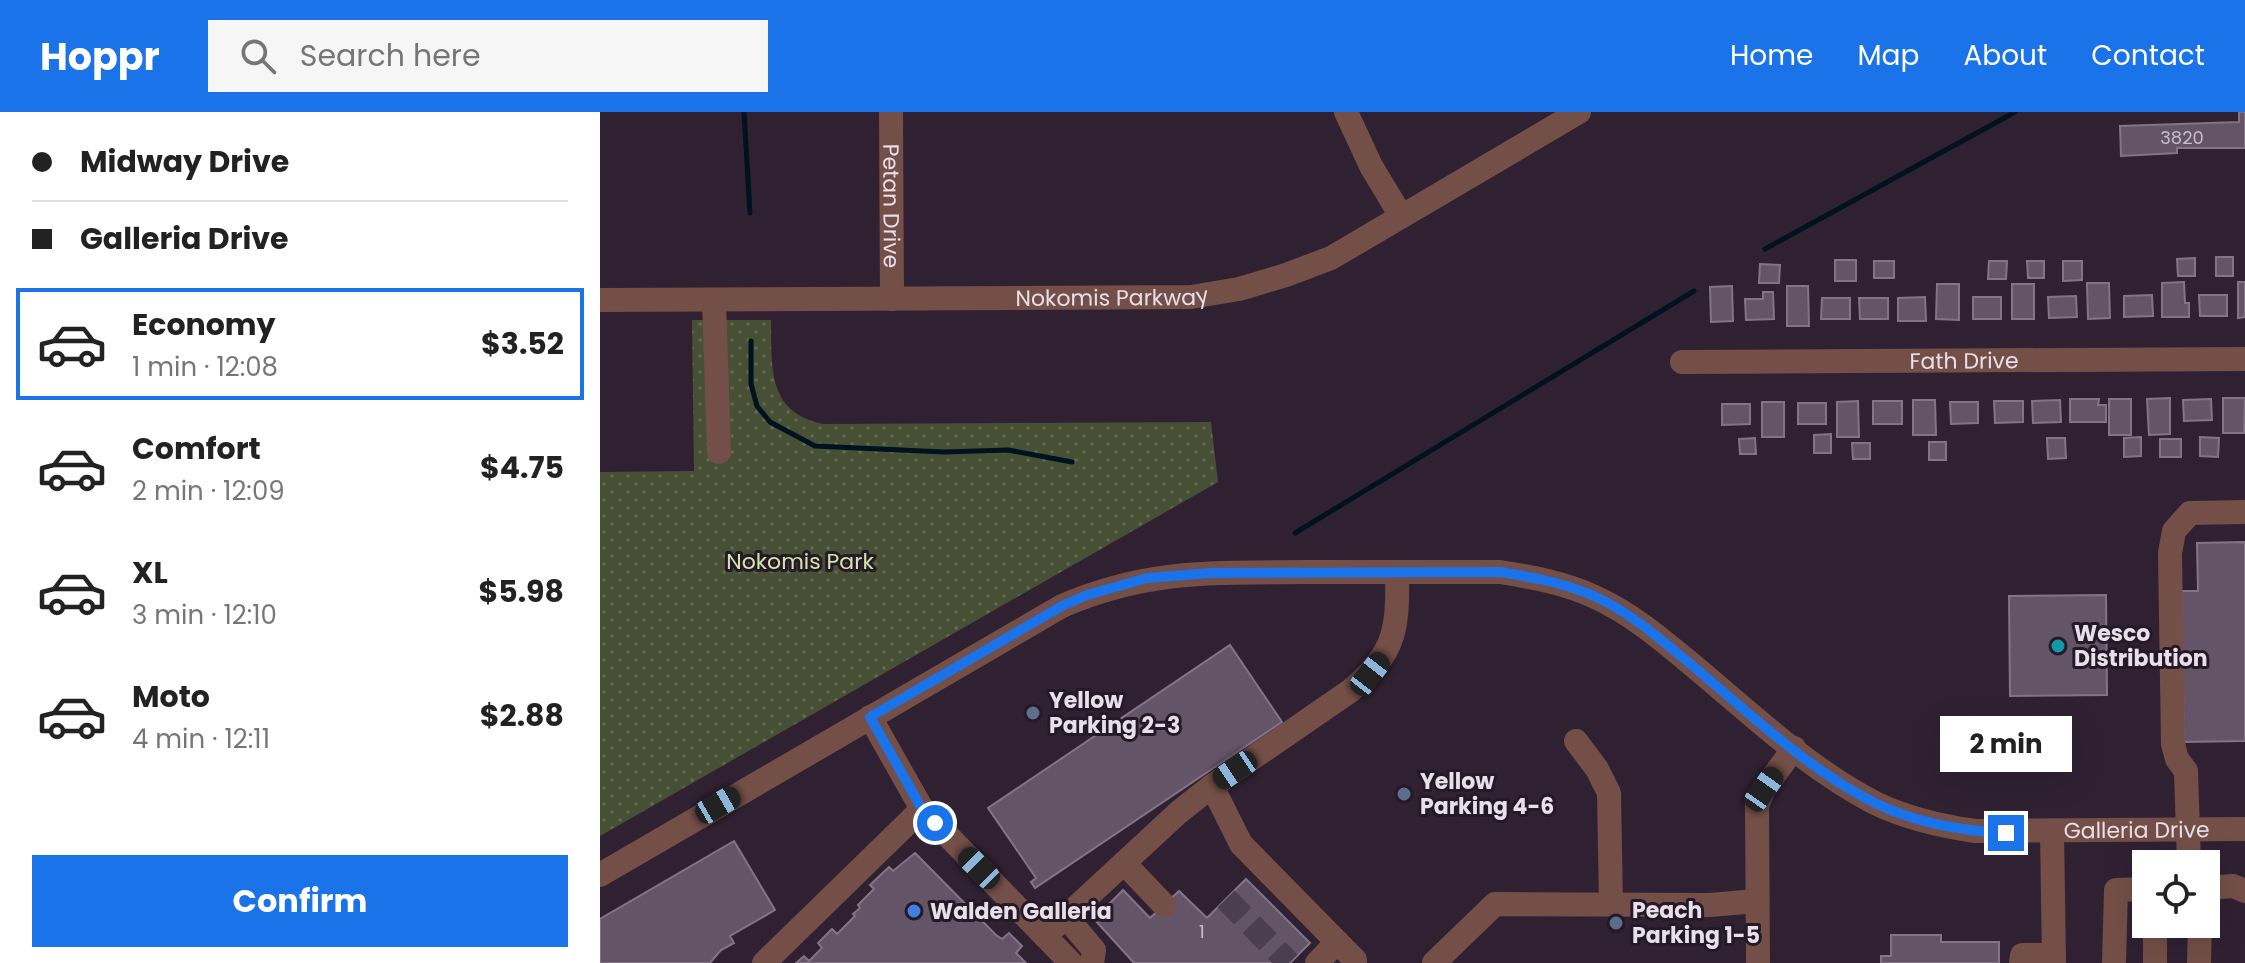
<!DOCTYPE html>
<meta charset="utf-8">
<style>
:root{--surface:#fff;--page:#f6f6f6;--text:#222;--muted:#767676;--line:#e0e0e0;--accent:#1a73e8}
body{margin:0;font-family:Poppins,sans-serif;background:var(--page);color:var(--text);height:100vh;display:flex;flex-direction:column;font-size:30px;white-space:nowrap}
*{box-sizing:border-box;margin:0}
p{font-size:26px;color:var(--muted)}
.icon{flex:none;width:44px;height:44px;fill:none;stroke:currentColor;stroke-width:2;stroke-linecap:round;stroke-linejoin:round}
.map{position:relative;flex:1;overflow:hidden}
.panel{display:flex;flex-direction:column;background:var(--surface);width:600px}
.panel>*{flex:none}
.guide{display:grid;align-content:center;height:176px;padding:0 32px;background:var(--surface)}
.controls{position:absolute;left:1532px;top:738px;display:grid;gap:16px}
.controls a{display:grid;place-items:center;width:88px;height:88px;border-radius:0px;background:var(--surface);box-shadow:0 8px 32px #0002;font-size:40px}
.end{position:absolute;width:36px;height:36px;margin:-18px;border:10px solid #1a73e8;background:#fff;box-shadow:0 0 0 4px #fff}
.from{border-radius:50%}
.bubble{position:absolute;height:56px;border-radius:0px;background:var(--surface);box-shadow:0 8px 32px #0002;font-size:26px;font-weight:700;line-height:56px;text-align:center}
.car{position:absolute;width:24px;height:48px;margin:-24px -12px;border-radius:10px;box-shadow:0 0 6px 2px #0007;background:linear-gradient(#222 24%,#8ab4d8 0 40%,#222 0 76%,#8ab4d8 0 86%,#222 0)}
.guide b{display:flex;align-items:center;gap:28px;height:76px;font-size:30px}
.guide b+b{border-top:2px solid var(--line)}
.guide i{width:20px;height:20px;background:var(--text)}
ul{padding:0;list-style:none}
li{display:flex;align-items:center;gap:24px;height:112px;margin:0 16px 12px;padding:0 16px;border:4px solid transparent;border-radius:0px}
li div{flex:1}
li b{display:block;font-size:30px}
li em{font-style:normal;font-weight:700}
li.on{border-color:var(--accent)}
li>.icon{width:72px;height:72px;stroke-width:1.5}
.cta{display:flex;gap:16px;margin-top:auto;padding:16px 32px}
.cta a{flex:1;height:92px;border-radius:0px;background:var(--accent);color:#fff;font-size:32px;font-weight:700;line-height:92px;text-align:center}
header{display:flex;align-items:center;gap:48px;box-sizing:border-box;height:112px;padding:0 40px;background:var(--accent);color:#fff}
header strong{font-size:38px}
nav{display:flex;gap:44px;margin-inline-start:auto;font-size:28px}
.search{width:560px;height:72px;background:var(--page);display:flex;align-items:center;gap:20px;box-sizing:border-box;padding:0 28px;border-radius:0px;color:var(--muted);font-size:30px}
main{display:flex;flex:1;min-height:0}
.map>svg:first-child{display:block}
.park{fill:url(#park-dots)}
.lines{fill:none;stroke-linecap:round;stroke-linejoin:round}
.stream{stroke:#00111f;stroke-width:5}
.building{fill:#645467;stroke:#847387;stroke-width:2}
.minor-tunnel{stroke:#4b3e4e;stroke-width:24;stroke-dasharray:24 12;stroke-linecap:butt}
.minor{stroke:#744f48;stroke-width:24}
.route{stroke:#1a73e8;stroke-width:10}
.culture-dot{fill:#0f9aa8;stroke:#251828;stroke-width:3}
.service-dot{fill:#5c6f8a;stroke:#251828;stroke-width:3}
.shop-dot{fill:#3f7fe0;stroke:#251828;stroke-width:3}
.labels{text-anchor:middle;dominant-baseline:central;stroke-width:6;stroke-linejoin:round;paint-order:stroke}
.number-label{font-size:18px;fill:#c7bcc9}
.street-label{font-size:22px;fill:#e8dfea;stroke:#251828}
.park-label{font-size:22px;fill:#d0e5a6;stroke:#251828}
.poi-label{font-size:22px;font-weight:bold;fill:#e8dfea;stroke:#251828;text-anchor:start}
</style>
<header>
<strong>Hoppr</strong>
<div class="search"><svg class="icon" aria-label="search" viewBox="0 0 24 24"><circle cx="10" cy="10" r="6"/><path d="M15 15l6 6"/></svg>Search here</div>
<nav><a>Home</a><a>Map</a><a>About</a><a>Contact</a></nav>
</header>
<main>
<section class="panel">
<div class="guide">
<b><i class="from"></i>Midway Drive</b>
<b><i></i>Galleria Drive</b>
</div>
<ul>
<li class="on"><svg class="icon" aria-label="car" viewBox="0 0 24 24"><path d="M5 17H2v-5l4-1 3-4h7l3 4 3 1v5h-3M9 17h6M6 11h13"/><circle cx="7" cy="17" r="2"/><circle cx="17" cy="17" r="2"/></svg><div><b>Economy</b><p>1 min · 12:08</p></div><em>$3.52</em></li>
<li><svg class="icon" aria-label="car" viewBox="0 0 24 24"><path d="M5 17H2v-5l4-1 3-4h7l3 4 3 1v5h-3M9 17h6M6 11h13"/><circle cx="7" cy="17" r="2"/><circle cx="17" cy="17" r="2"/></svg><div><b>Comfort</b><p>2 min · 12:09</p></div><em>$4.75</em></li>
<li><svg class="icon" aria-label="car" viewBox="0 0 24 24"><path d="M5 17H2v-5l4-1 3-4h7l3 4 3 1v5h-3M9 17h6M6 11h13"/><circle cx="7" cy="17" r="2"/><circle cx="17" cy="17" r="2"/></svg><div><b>XL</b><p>3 min · 12:10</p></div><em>$5.98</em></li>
<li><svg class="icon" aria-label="car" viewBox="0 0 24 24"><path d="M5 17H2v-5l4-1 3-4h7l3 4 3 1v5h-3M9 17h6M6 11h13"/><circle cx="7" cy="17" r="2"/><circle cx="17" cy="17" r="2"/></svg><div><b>Moto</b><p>4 min · 12:11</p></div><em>$2.88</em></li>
</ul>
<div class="cta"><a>Confirm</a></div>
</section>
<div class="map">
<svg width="1645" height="851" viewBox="0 0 1645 851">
<defs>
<pattern id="park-dots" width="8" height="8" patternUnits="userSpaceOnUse" patternTransform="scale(2)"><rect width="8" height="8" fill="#475034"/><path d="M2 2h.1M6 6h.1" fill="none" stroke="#626952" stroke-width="1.8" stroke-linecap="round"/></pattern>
</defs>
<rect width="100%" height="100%" fill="#2f2132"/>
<path class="park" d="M92 208H171C172 254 166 300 223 312L611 310 618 370 0 724V360L94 359Z"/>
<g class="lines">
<path class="stream" d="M144 0 150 101
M1165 137 1415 0
M151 229V272L157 294 170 310 215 334 344 340 408 338 472 350
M695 421 1094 179"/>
</g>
<path class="building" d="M1639 0H1645V36H1577V41L1521 44 1520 14 1639 10Z
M1616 145H1633V164H1616Z
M1595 146V164H1578L1577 147Z
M1235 148H1256V169H1235Z
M1274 149H1294V166H1274Z
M1389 149H1407L1406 167H1388Z
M1427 149H1444V166H1428Z
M1463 149H1482V168L1463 169Z
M1160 152 1180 153 1179 171H1159Z
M1584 170 1585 191H1589V205H1562V171Z
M1638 170H1645V205L1638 206Z
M1487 171H1509L1510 206 1488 207Z
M1337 172H1359V208L1336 207Z
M1412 172H1434V207H1412Z
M1132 174 1133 209 1111 210 1110 175Z
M1187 174H1208L1209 214H1187Z
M1163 180H1173L1174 207 1146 208 1145 187H1163Z
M1552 183 1553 204 1524 205V184Z
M1599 183H1627V204H1600Z
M1476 184 1477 205 1449 206 1448 185Z
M1325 185 1326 209H1298V186Z
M1373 185H1401V207H1373Z
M1222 186H1250V207H1221Z
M1259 186H1288V207H1260Z
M1570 286V322L1549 323 1547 287Z
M1623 286H1645L1644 321H1623Z
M1470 287H1499L1498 293H1506V310H1470Z
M1509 287H1531V323H1509Z
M1611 287 1612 308 1584 309 1583 288Z
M1313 288H1335L1336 323H1313Z
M1460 288 1461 310 1433 311 1432 289Z
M1258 289 1259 325H1237V290Z
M1273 289H1302V312H1273Z
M1394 289H1423V310L1395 311Z
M1162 290H1184V325H1162Z
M1350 290H1378V311L1351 312Z
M1198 291H1226V312H1198Z
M1122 292H1150V312L1122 313Z
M1231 322V341H1214V323Z
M1541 325V344L1524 345V326Z
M1600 325 1619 326 1618 345 1600 344Z
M1155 326 1156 342H1140L1139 327Z
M1447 326H1465L1466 346 1448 347Z
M1560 327H1581V345H1560Z
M1329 330H1346V348H1329Z
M1252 331H1270V347H1253Z
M1645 430V629L1584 630 1581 479H1598L1597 431Z
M1506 483 1507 583 1410 584 1409 484Z
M630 533 682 610 435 776 431 770 436 766 388 696Z
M134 729 175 798 130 824 134 831 121 838 110 851H0V807Z
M315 741 396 823 402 827 409 821 422 834 416 841 426 851H196L204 844 209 849 222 836 218 831 232 817 237 822 255 804 253 802 260 796 258 793 274 777 270 773 289 755 293 759Z
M646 767 710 831 690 851H534L494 807 523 778 550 806 579 779 607 806Z
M1291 823H1341V830H1399V851H1281V844H1291Z"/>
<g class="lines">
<path class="minor-tunnel" d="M626 787 689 851"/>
<g class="minor">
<path id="s1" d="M291 0 292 187"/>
<path d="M746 0 771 54 801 104"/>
<path id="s2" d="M0 188 591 185 639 177 686 163 731 146 979 0"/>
<path d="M114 188 119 340"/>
<path id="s3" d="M1082 250 1645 247"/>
<path d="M270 605 322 697 471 851"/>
<path d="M976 629 997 657 1009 681 1011 792"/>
<path d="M612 674 641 732 755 848V851"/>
<path d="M1452 720 1454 851"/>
<path d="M524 751 564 793"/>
<path d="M1589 752 1586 659 1577 647 1573 632 1570 441 1574 419 1590 401 1645 400"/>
<path id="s4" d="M0 763 462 494C548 457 613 461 703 460 769 460 834 460 900 460 932 465 965 471 995 485 1030 501 1060 526 1090 551 1148 599 1207 656 1275 691 1306 706 1340 714 1375 719L1645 717"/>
<path d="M1606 776 1633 774 1645 779"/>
<path d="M466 805 494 838 492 851"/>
<path d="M445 824 579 700 612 674 750 579C796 540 798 518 797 460"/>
<path d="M164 851 322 697"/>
<path d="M717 851 737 830"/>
<path d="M834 851 895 792 1110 793 1157 789"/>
<path d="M1158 851 1157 694 1164 677 1194 636"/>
<path d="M1421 851 1422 843H1454"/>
<path d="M1514 851 1516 778 1546 777"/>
<path d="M1555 851V812"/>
<path d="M1599 851 1600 812"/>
</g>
</g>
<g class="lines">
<path class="route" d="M335 711 322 697 270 605 462 494 487 483 547 466 610 461 900 460C932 465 964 471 994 484 1029 500 1058 525 1088 550 1146 598 1209 659 1277 692 1317 711 1361 719 1406 721"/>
</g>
<circle class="culture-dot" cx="1458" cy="534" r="8"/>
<g class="service-dot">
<circle cx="433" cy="601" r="8"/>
<circle cx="804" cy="682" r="8"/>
<circle cx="1016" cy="811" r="8"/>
</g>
<circle class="shop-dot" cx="314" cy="799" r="8"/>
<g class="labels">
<g class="number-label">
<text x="1582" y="25">3820</text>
<text x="602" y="819">1</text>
</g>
<g class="street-label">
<text stroke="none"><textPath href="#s1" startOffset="94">Petan Drive</textPath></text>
<text stroke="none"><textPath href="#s2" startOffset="512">Nokomis Parkway</textPath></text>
<text stroke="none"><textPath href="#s3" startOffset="282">Fath Drive</textPath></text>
<text stroke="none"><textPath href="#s4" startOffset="1690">Galleria Drive</textPath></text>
</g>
<g class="park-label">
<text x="200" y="449">Nokomis Park</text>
</g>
<g class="poi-label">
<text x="1474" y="521">Wesco<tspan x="1474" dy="25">Distribution</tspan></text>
<text x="449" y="588">Yellow<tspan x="449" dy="25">Parking 2-3</tspan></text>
<text x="820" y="669">Yellow<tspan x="820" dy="25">Parking 4-6</tspan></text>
<text x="1032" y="798">Peach<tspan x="1032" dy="25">Parking 1-5</tspan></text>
<text x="330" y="799">Walden Galleria</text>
</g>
</g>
</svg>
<div class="controls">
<a><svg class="icon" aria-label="locate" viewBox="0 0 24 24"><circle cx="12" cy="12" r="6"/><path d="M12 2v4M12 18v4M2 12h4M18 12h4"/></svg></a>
</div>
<i class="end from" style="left:335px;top:711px"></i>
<i class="end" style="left:1406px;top:721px"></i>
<div class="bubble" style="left:1340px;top:604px;width:132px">2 min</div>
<i class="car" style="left:770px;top:562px;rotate:38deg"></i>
<i class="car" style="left:635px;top:658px;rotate:236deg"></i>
<i class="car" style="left:1164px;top:677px;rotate:35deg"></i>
<i class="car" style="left:118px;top:693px;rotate:60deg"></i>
<i class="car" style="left:379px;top:756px;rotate:315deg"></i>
</div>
</main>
